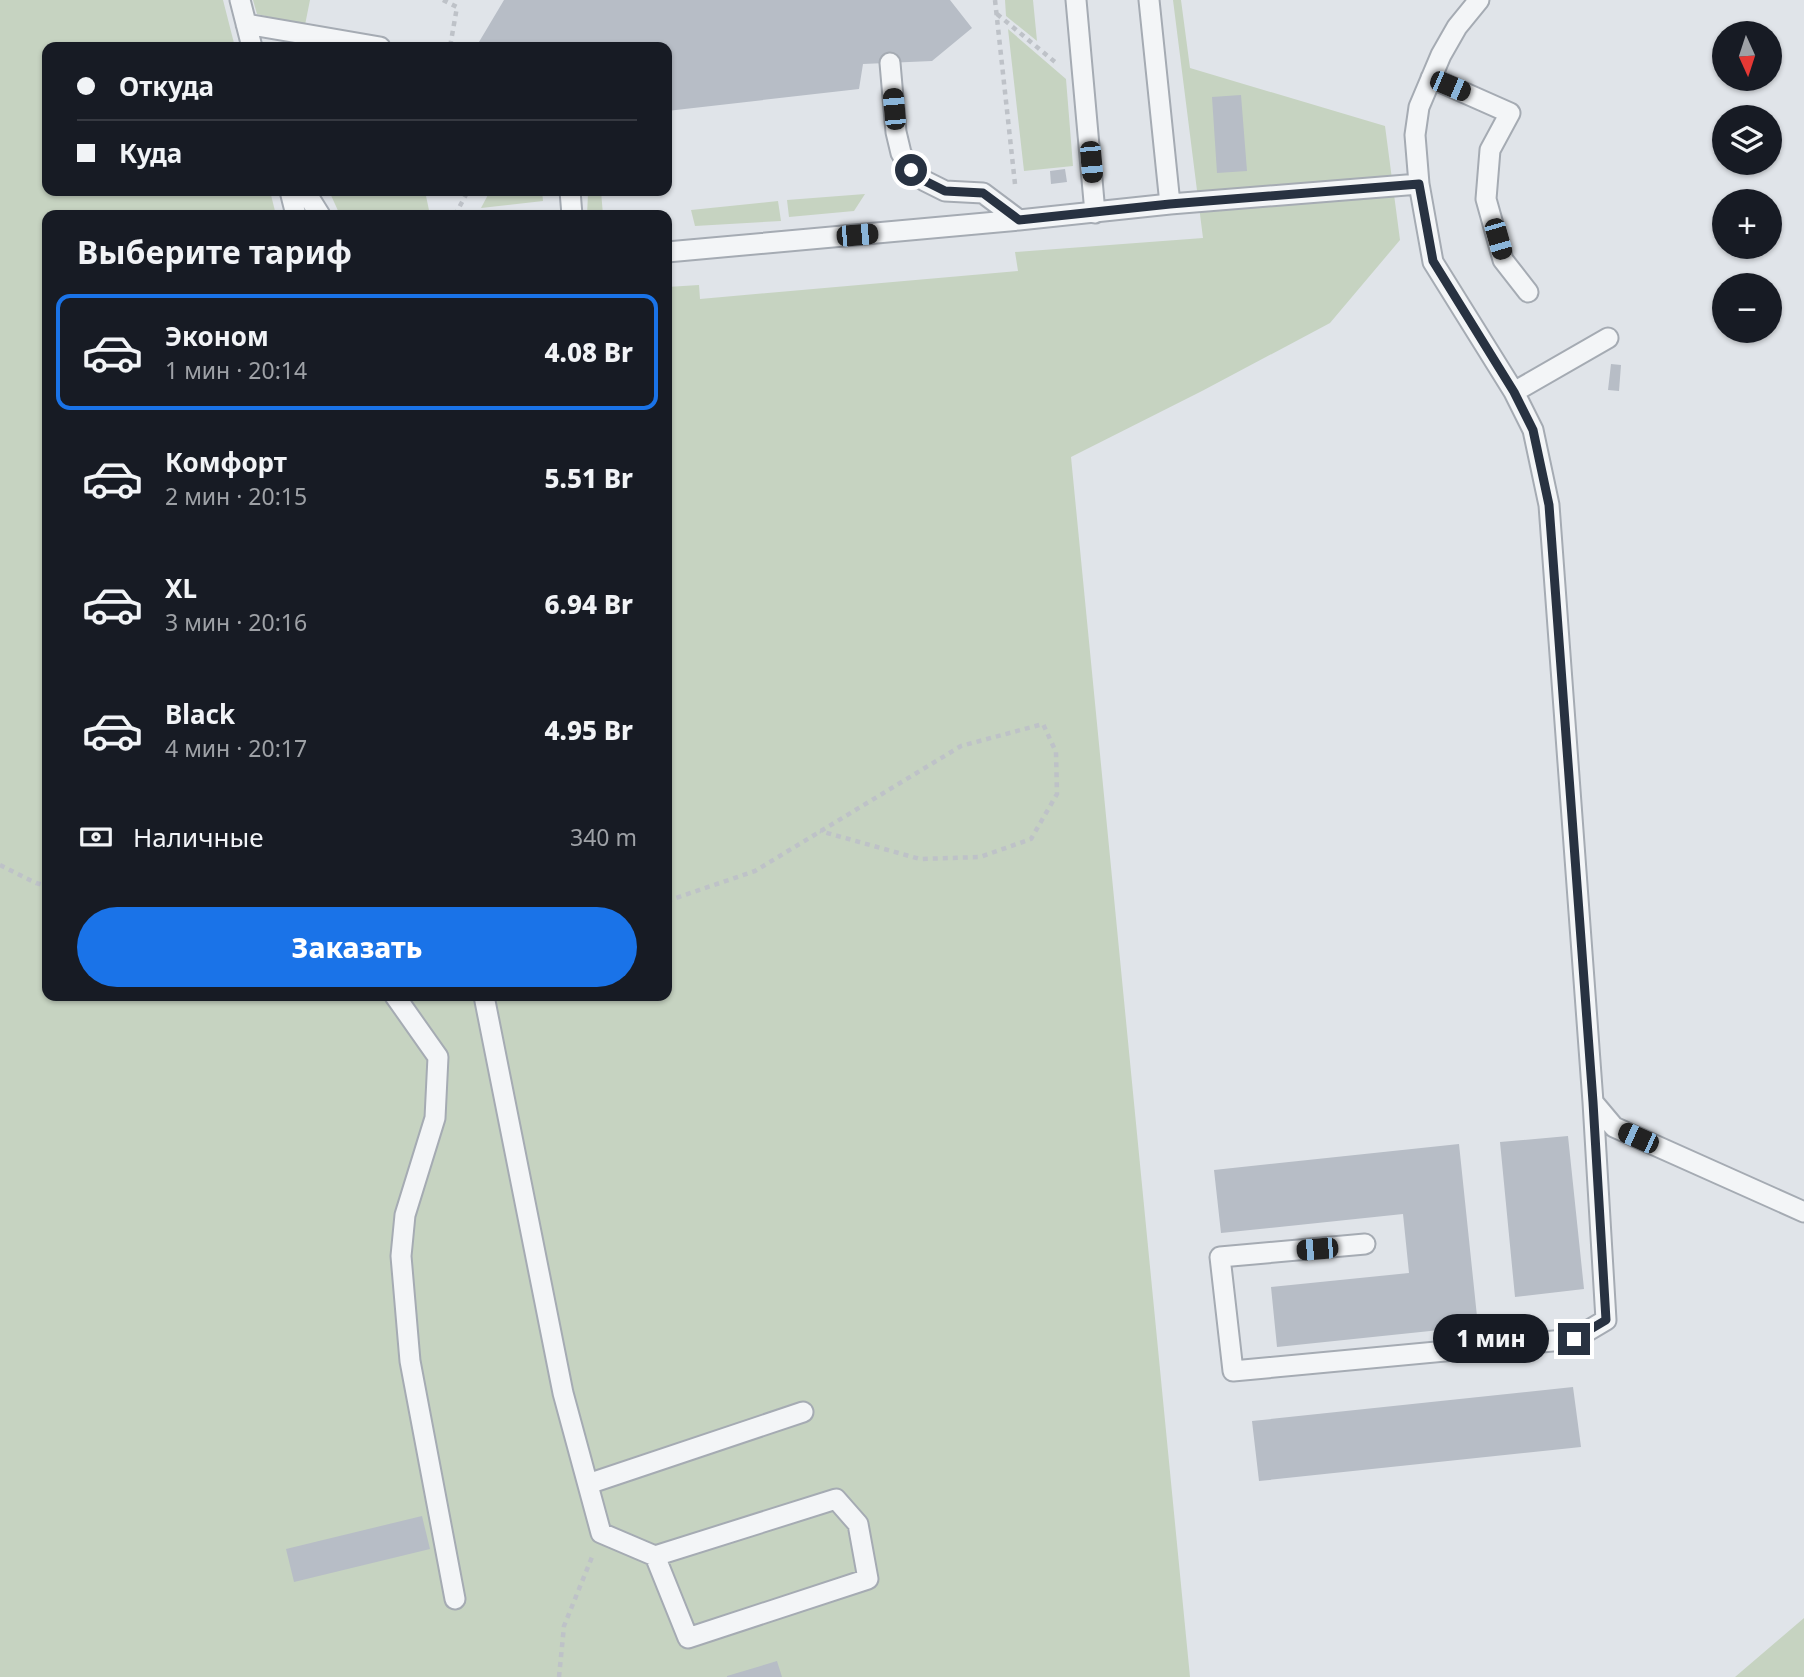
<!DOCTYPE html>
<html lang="ru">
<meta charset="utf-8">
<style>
:root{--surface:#171b24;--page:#242831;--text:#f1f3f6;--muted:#9ea1a6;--line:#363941;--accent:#1a73e8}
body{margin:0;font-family:"Noto Sans",sans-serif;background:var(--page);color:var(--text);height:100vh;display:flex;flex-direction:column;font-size:26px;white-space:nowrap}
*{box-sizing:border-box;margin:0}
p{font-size:23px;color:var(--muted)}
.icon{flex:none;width:38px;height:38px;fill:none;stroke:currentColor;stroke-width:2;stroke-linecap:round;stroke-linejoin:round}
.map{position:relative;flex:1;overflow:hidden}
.panel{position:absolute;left:42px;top:210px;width:630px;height:791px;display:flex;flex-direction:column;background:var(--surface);border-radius:14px;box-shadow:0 2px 5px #0004}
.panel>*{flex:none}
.hud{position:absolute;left:42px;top:42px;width:630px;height:154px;border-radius:14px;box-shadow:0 2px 5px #0004;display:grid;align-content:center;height:154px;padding:0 35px;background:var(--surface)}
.needle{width:46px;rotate:177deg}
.controls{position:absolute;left:1712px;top:21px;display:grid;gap:14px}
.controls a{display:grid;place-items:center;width:70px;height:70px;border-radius:50%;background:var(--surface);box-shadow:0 2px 5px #0004;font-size:35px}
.end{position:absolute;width:32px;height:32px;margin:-16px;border:9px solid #283241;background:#fff;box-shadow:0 0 0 4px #fff}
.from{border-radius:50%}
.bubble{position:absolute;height:49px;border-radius:24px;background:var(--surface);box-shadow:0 2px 5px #0004;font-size:23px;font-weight:800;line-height:49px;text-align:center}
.car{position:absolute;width:21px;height:42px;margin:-21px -10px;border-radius:9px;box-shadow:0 0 5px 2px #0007;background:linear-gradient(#222 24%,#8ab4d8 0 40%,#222 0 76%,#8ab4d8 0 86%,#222 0)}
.hud b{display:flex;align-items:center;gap:24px;height:66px;font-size:26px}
.hud b+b{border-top:2px solid var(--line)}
.hud i{width:18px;height:18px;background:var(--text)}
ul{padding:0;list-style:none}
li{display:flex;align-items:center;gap:21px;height:116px;margin:0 14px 10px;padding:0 21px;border:4px solid transparent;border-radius:14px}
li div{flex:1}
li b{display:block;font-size:26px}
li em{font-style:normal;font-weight:800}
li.selected{border-color:var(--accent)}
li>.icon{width:63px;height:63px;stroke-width:1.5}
h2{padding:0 35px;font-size:32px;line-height:84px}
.pay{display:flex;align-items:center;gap:18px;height:77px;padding:0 35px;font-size:26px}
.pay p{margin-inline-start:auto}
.cta{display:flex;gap:14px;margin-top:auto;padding:14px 35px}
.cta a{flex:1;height:80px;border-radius:42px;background:var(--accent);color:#fff;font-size:28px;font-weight:800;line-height:80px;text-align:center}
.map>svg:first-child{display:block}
.green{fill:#c6d3c1}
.building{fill:#b7bdc6}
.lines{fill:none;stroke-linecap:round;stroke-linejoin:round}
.lane-casing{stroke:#a5abb3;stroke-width:23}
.path{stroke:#bec2c8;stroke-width:4.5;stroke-dasharray:5 5;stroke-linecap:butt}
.lane{stroke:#f3f5f7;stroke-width:19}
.route{stroke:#283241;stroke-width:9}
</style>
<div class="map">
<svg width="1804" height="1677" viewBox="0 0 1804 1677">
<rect width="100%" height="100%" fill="#e0e4e9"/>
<path class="green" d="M0 0H223L235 47H47V191H270L276 215H47V996H667V287L699 285 700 299 1018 271 1015 252 1203 238 1173 0H1181L1190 68 1385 126 1400 240 1330 323 1202 391 1071 457 1190 1677H0Z
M253 0H310L305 25 257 14Z
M1005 0H1033L1037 41 1006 16Z
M1008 29 1066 79 1073 166 1024 171Z
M329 191H425L430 215H340Z
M490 191H542L543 201 481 208Z
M595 191H601L603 215H587L588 194Z
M865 194 854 211 789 217 787 200Z
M778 201 781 221 695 226 691 210Z
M1804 1618V1677H1735Z"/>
<path class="building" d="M504 0H950L972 28 932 61 863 64 859 89 667 111V47H476Z
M1241 95 1247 171 1217 173 1212 97Z
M1065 169 1067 182 1051 184 1050 171Z
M1611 364 1621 365 1619 391 1608 390Z
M1568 1136 1584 1289 1515 1297 1500 1142Z
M1459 1144 1478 1326 1277 1347 1271 1287 1409 1273 1403 1214 1221 1233 1214 1170Z
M1573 1387 1581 1447 1259 1481 1252 1421Z
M422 1516 430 1549 294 1582 286 1549Z
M777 1661 782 1677H727V1676Z"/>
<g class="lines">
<g class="lane-casing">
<path id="lane" d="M240 0 252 47
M1076 0 1095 213
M1149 0 1170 204 1419 184
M1479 0 1457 27 1441 55 1419 107 1415 135 1419 184 1433 262 1514 392 1533 430 1549 505 1593 1102 1614 1127 1804 1212
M246 24 380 47
M890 63 896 132 901 153 911 170 925 181 945 191 983 193 1019 220
M1431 78 1510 113 1490 150 1486 199 1503 260 1528 292
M290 191 296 215
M305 191 320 215
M570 191 572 215
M667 252 1019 220 1170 204
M1514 392 1608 338
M395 996 438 1057 435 1118 405 1215 401 1256 410 1361 455 1599
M484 996 563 1393 601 1533 655 1556 836 1499 858 1524 868 1579 688 1638 655 1556
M1365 1244 1220 1257 1233 1371 1574 1339 1606 1320 1593 1102
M588 1484 803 1412"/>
</g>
<path class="path" d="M443 0 457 7 450 47
M995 0 1015 184
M997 14 1055 62
M455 215 468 191
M0 865 36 883 47 886
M667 901 755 871 961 746 1043 724 1056 752 1057 794 1031 839 980 857 920 859 820 831
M559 1677 564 1626 592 1557"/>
<use href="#lane" class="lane"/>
</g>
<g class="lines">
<path class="route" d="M911 170 925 181 945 191 983 193 1019 220 1170 204 1419 184 1433 261 1514 392 1533 430 1549 505 1593 1102 1606 1320 1574 1339"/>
</g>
</svg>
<div class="controls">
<a><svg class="needle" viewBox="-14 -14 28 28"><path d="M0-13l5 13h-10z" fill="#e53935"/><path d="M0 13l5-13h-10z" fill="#9ea1a6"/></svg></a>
<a><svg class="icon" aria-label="layers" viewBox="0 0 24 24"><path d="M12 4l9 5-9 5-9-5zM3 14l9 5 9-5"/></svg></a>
<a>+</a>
<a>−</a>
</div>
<i class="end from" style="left:911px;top:170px"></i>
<i class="end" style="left:1574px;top:1339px"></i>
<div class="bubble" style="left:1433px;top:1314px;width:116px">1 мин</div>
<i class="car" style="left:1450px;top:86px;rotate:113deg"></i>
<i class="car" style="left:894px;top:109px;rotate:355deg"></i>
<i class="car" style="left:1091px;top:162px;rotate:175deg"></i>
<i class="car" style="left:857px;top:235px;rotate:85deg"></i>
<i class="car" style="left:1498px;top:239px;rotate:164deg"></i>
<i class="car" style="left:1638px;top:1138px;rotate:294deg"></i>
<i class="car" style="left:1317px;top:1249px;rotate:265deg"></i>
<div class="hud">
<b><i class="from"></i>Откуда</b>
<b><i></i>Куда</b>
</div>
<section class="panel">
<h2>Выберите тариф</h2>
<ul>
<li class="selected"><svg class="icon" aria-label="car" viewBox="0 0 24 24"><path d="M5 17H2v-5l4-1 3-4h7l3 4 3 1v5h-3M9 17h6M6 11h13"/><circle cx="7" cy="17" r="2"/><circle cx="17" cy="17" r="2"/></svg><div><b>Эконом</b><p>1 мин · 20:14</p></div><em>4.08 Br</em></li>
<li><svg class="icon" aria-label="car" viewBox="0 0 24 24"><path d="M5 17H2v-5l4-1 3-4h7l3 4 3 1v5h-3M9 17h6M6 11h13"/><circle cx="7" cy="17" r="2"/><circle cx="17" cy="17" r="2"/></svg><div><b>Комфорт</b><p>2 мин · 20:15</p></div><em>5.51 Br</em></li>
<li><svg class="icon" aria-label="car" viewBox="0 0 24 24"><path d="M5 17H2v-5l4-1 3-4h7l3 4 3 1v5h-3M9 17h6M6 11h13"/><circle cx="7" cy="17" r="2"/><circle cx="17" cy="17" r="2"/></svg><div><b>XL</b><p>3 мин · 20:16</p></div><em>6.94 Br</em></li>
<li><svg class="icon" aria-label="car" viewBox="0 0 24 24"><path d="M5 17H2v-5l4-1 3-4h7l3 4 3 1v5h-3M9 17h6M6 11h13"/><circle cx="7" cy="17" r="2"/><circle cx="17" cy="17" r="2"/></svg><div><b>Black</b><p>4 мин · 20:17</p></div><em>4.95 Br</em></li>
</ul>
<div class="pay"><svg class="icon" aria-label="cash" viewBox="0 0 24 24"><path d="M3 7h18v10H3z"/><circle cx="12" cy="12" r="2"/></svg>Наличные<p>340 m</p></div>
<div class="cta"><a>Заказать</a></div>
</section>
</div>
